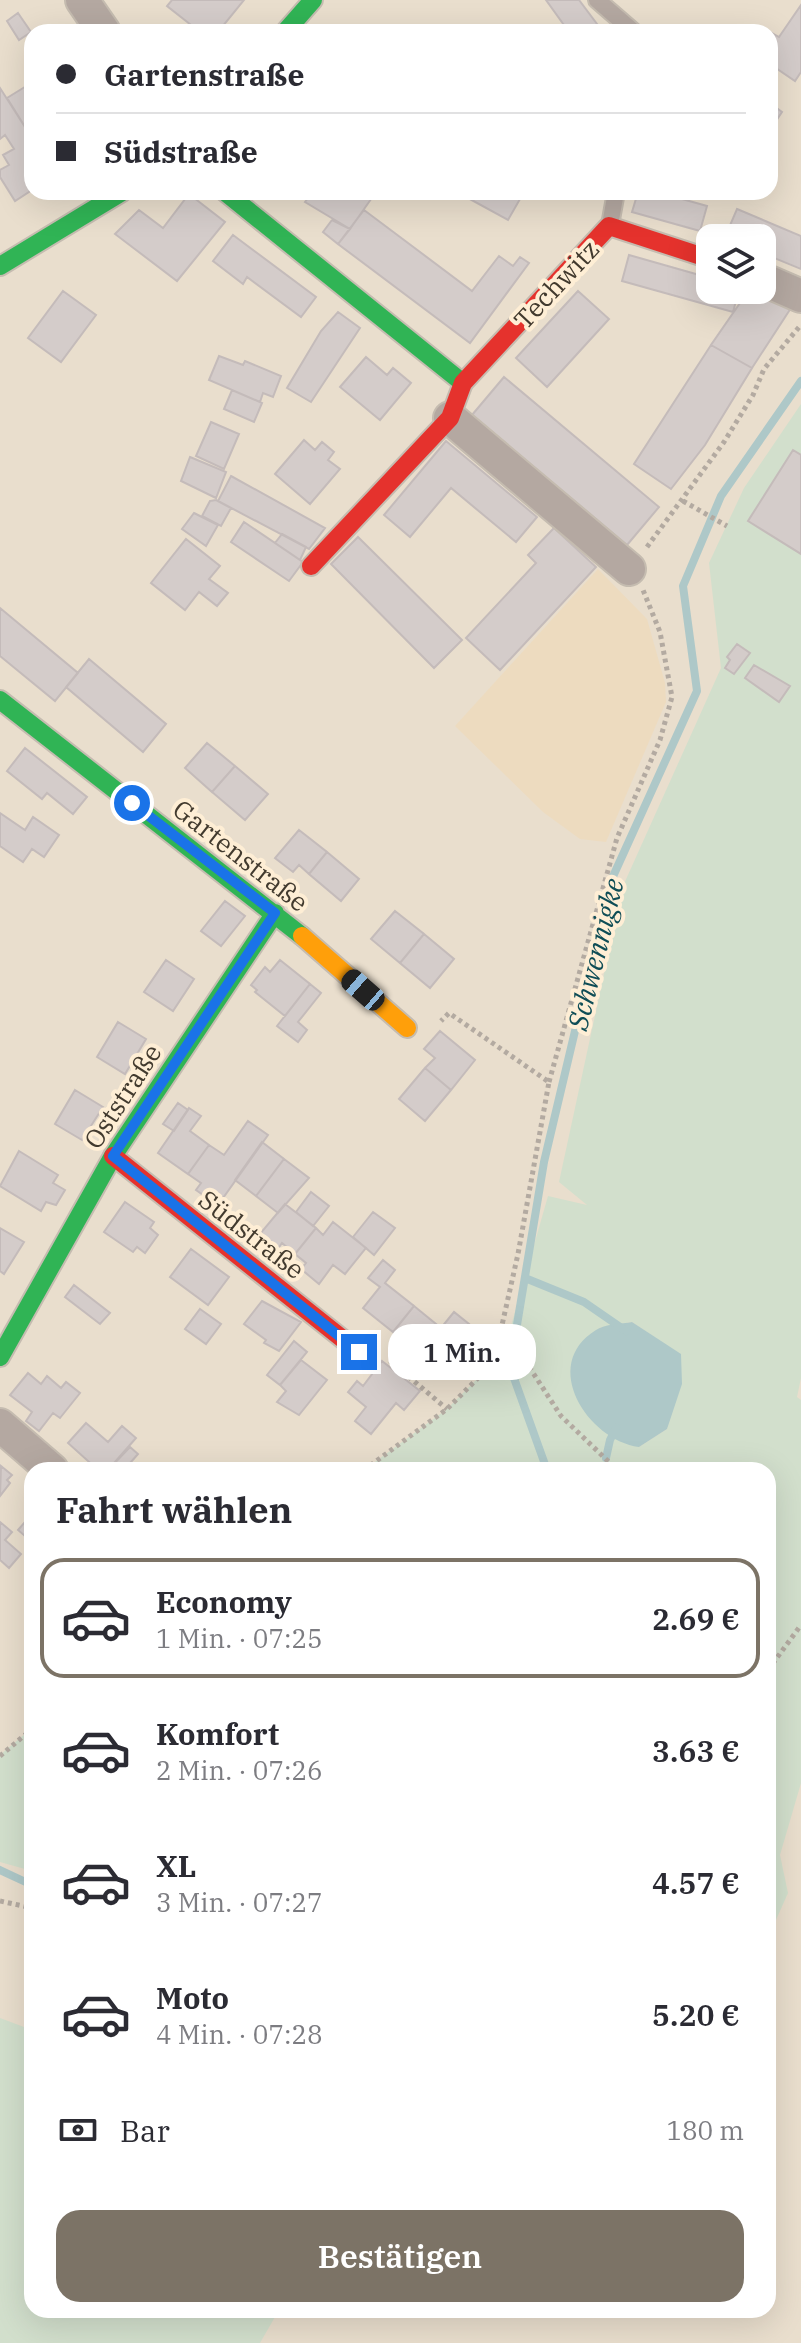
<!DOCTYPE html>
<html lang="de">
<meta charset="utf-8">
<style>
:root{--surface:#fff;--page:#f7f7f7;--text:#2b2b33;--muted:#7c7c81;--line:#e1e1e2;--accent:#7c7366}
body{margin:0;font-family:"IBM Plex Serif",serif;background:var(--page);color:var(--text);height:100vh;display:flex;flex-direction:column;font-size:30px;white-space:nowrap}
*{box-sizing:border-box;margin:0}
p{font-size:26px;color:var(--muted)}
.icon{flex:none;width:44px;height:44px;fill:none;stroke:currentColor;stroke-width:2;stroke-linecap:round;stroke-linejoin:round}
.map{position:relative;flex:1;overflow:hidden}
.details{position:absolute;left:24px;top:1462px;width:752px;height:856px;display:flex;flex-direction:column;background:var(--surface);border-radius:24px;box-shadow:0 8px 32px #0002}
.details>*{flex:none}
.top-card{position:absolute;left:24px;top:24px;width:754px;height:176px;border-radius:24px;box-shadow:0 8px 32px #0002;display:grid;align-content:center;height:176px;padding:0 32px;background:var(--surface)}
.buttons{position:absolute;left:696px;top:224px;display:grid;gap:16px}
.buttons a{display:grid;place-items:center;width:80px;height:80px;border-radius:16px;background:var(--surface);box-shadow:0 8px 32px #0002;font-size:40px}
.end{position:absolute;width:36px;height:36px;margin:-18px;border:10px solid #1a73e8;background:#fff;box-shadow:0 0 0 4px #fff}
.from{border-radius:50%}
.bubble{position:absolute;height:56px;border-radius:24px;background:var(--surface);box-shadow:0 8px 32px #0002;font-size:26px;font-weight:600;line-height:56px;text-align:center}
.car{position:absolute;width:24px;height:48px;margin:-24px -12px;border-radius:10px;box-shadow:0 0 6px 2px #0007;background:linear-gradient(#222 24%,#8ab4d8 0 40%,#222 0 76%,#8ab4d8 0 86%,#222 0)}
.top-card b{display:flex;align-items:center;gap:28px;height:76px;font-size:30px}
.top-card b+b{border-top:2px solid var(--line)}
.top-card i{width:20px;height:20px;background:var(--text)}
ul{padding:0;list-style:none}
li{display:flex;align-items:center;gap:24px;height:120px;margin:0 16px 12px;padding:0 16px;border:4px solid transparent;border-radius:24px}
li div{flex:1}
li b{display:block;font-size:30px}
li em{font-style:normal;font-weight:600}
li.current{border-color:var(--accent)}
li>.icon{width:72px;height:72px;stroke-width:1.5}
h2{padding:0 32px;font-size:36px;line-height:96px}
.pay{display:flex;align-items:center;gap:20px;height:88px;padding:0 32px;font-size:30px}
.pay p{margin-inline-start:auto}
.action{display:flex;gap:16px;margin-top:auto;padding:16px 32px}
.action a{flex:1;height:92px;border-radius:24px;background:var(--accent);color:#fff;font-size:32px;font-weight:600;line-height:92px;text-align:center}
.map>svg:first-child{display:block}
.built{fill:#eddbbf}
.green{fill:#d2dfcc;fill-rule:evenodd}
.water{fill:#aec8c8}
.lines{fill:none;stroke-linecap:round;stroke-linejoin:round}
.stream{stroke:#aec8c8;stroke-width:8}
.building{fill:#d4ccca;stroke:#c4bbba;stroke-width:2}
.lane-casing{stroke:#c5bcb0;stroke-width:20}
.street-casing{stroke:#c5bcb0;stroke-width:36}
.fast-casing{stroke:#c5bcb0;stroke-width:22}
.slow-casing{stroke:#c5bcb0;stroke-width:22}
.jam-casing{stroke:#c5bcb0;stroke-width:22}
.path{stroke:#b3aaa1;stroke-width:5;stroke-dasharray:4 4;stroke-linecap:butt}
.lane{stroke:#b4a8a1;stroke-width:16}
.street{stroke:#b4a8a1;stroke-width:32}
.fast{stroke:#30b455;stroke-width:18}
.slow{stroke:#ff9f0a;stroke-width:18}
.jam{stroke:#e5322d;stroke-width:18}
.route{stroke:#1a73e8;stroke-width:10}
.labels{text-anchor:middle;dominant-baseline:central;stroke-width:8;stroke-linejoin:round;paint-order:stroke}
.street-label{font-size:26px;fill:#423a2e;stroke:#feeed5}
.water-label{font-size:28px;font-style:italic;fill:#0f4d56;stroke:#feeed5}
</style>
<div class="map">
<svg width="801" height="2343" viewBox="0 0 801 2343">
<rect width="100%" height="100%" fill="#e9decd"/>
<path class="built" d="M598 569 647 619 665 683 666 702 606 842 580 839 543 812 455 726Z"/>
<path class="green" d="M801 404V1378L797 1397 801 1400V1783L780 1855 788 1893 768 1938V1470H364L447 1409 489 1367 499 1368 548 1196 587 1205 559 1182 623 886 721 668 709 563 744 488ZM632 1322 681 1355 667 1429 639 1447 599 1328Z
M32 1728V1871L0 1862V1755Z
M0 2018 32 2030V2310H279L260 2343H0Z"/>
<path class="water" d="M632 1322 681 1354 682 1384 667 1429 639 1447C588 1440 539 1365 596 1330 605 1324 621 1324 632 1322Z"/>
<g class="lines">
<path class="stream" d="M525 1278 584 1302 626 1331
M606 1458 610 1440 616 1428
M547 1470 510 1367 544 1162 610 883 697 691 683 586 721 496 801 381
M0 1870 32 1885"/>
</g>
<path class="building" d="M172 0H244L218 32H200L167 6Z
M546 0H579L603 32H569Z
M801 5V72L795 81 770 64V32L779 37Z
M18 13 31 32 19 40 7 21Z
M28 85 32 91V138L7 98Z
M0 88 32 138V190L15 201 0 177V170L9 165 3 155 14 149 5 135 0 139Z
M770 103 782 112 770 130Z
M313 192H376L350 229 305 202Z
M457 192H524L508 220Z
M638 192H657L707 206 700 231 632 212Z
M189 194 225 222 177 281 115 234 139 210 163 228Z
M737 209 801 236V269L762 253V238L725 237Z
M364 210 472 291 499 256 513 266 520 257 529 263 470 343 338 244Z
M332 220 350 229 338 244 323 232Z
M233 235 316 297 301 317 247 277 243 284 213 261Z
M629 255 710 278V290H739L733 312 622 281Z
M749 290 791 308 752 368 711 345Z
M63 291 96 315 61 362 28 338Z
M578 291 609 319 547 387 516 358Z
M338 312 360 328 311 402 287 388 321 331Z
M711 345 752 368 705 445 671 489 634 464Z
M219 356 243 365 245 361 281 376 273 397 263 393 260 402 209 380Z
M366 357 387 375 393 368 411 383 380 420 340 387Z
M504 377 659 507 627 545 472 415Z
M232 390 262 403 254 422 224 409Z
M211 422 239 434 224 469 196 456Z
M304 440 315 450 322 442 334 452 328 460 340 469 310 504 275 474Z
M446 441 537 517 516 542 451 488 410 537 384 515Z
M793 450 801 455V554L748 521Z
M190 457 226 472 216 498 181 481Z
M231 476 325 528 309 549 218 501Z
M210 501 216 500 231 508 221 526 202 516Z
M194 513 218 525 206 546 182 529Z
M244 522 303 562 289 581 231 542Z
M554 528 596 567 500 670 466 638 536 563 528 555Z
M282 534 306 547 300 560 275 543Z
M358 537 462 640 434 668 331 564Z
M186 539 220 566 209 579 228 593 217 606 199 592 185 610 151 583Z
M0 608 78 673 55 701 0 656Z
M737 644 750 653 734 674 725 668 730 660 727 657Z
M89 659 166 724 143 752 66 687Z
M754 665 790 686 779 702 745 678Z
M207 743 235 766 212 792 185 768Z
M25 748 87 797 73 814 47 793 42 799 7 771Z
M235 766 268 794 245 820 212 792Z
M0 813 25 830 33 817 59 835 44 857 32 849 23 862 0 846Z
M299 830 327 852 309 874 299 865 293 872 275 858Z
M327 852 359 879 341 901 309 874Z
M225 901 245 916 221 946 201 931Z
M395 911 424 934 400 963 371 939Z
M424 934 454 959 430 988 400 963Z
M166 960 194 979 173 1011 144 992Z
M280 960 310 984 285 1016 255 992 257 990 251 985 265 967 270 972Z
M310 984 321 993 298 1022 307 1030 298 1042 277 1026Z
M118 1022 146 1039 125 1074 97 1057Z
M440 1031 475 1060 451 1090 425 1068 435 1058 424 1049Z
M425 1068 451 1090 425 1121 399 1099Z
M75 1090 103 1107 82 1140 55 1124Z
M178 1103 188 1110 174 1131 163 1124Z
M189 1108 201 1116 190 1131 209 1145 188 1174 158 1153Z
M248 1121 268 1135 223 1198 214 1191 209 1199 196 1190 201 1183 188 1174 209 1145 224 1155Z
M262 1142 284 1159 256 1196 235 1180Z
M19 1151 58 1175 53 1183 65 1190 56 1205 46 1202 41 1211 0 1186Z
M284 1159 309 1178 278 1213 256 1196Z
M311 1192 329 1206 313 1226 296 1212Z
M125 1202 154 1222 150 1228 158 1235 145 1253 137 1247 133 1252 104 1232Z
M285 1204 316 1228 295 1254 282 1243 277 1250 259 1235Z
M373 1212 395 1228 374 1255 353 1237Z
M333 1222 366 1248 345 1274 333 1265 319 1284 301 1269 306 1263 295 1254 316 1228 323 1235Z
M0 1228 24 1242 4 1274 0 1271Z
M191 1249 229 1277 208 1305 170 1277Z
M383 1260 395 1270 385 1283 414 1306 393 1332 363 1308 380 1287 368 1278Z
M74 1285 110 1313 100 1324 65 1297Z
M262 1301 301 1322 279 1351 264 1343 266 1340 244 1324Z
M414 1306 441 1328 454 1312 469 1324 454 1342 443 1332 422 1357 393 1332Z
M200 1309 221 1324 206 1344 185 1329Z
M294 1341 307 1352 280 1385 267 1375Z
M301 1360 327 1380 299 1415 277 1402 286 1391 280 1385Z
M382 1361 420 1391 404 1410 396 1403 371 1434 355 1421 366 1407 348 1392 357 1381 363 1386Z
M28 1373 41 1384 47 1376 61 1388 66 1382 80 1393 60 1418 53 1413 39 1431 26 1421 32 1412 10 1395Z
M86 1423 108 1442 122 1426 136 1438 108 1470H98L68 1443Z
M130 1447 138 1454 124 1470H108Z
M1 1466 12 1475 7 1480 10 1483 0 1496Z
M32 1514V1542L18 1530Z
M0 1522 12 1532 5 1540 21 1554 9 1568 0 1560Z"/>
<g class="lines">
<g class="lane-casing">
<path id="lane" d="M597 0 634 32
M610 225 616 192"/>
</g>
<g class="street-casing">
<path id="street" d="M82 0 104 32
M762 279 801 296
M450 418 629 569
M0 1425 52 1470"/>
</g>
<g class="fast-casing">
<path id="fast" d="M285 32 313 0
M225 192 463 383
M0 266 122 192
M0 700 302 936
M0 1357 113 1156 275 913"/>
</g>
<g class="slow-casing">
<path id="slow" d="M302 936 407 1028"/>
</g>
<g class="jam-casing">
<path id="jam" d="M311 566 450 418 463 383 609 226 710 259
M113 1156 359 1352"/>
</g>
<path class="path" d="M683 501 727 526
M647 547 724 442 753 395 764 369 800 326
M549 1082 617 838 660 740 672 697 660 632 643 590
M493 1354 526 1362 561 1416 611 1464 610 1470
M390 1361 447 1409
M364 1470 447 1409 489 1367 500 1334 518 1254 549 1082 449 1013 441 1021
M768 1670 801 1625
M0 1756 32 1729
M0 1901 32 1908"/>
<use href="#lane" class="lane"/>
<use href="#street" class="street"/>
<use href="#fast" class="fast"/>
<use href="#slow" class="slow"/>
<use href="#jam" class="jam"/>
</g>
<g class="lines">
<path class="route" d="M132 803 275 913 113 1156 359 1352"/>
</g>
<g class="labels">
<g class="street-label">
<text transform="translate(556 284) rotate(-47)">Techwitz</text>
<text transform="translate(241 855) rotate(38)">Gartenstraße</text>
<text transform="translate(122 1096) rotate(-57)">Oststraße</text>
<text transform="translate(252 1234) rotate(38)">Südstraße</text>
</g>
<g class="water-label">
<text transform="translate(595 954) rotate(-76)">Schwennigke</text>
</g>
</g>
</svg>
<div class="buttons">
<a><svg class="icon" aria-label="layers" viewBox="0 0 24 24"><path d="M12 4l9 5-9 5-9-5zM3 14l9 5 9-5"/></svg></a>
</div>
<i class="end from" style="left:132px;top:803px"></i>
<i class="end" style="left:359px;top:1352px"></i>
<div class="bubble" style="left:388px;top:1324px;width:148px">1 Min.</div>
<i class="car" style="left:363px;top:990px;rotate:311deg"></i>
<div class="top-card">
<b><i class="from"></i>Gartenstraße</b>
<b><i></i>Südstraße</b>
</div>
<section class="details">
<h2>Fahrt wählen</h2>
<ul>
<li class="current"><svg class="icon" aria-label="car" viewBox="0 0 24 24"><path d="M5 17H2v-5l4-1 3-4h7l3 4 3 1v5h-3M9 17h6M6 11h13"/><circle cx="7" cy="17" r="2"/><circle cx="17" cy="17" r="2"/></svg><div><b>Economy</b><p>1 Min. · 07:25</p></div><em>2.69 €</em></li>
<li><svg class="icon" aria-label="car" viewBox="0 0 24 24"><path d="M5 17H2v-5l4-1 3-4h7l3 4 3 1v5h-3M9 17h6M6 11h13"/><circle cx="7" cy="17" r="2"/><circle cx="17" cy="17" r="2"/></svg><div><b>Komfort</b><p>2 Min. · 07:26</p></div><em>3.63 €</em></li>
<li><svg class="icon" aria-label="car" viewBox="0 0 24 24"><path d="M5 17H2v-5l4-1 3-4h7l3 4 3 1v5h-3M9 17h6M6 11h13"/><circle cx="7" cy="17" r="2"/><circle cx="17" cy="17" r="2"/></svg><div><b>XL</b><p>3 Min. · 07:27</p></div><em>4.57 €</em></li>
<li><svg class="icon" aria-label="car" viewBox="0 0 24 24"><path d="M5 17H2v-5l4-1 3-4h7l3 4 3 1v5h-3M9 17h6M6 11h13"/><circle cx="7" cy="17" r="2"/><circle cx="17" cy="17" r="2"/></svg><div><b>Moto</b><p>4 Min. · 07:28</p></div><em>5.20 €</em></li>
</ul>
<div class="pay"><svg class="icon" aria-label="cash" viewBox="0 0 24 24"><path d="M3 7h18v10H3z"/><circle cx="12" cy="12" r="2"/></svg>Bar<p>180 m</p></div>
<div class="action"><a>Bestätigen</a></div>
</section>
</div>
